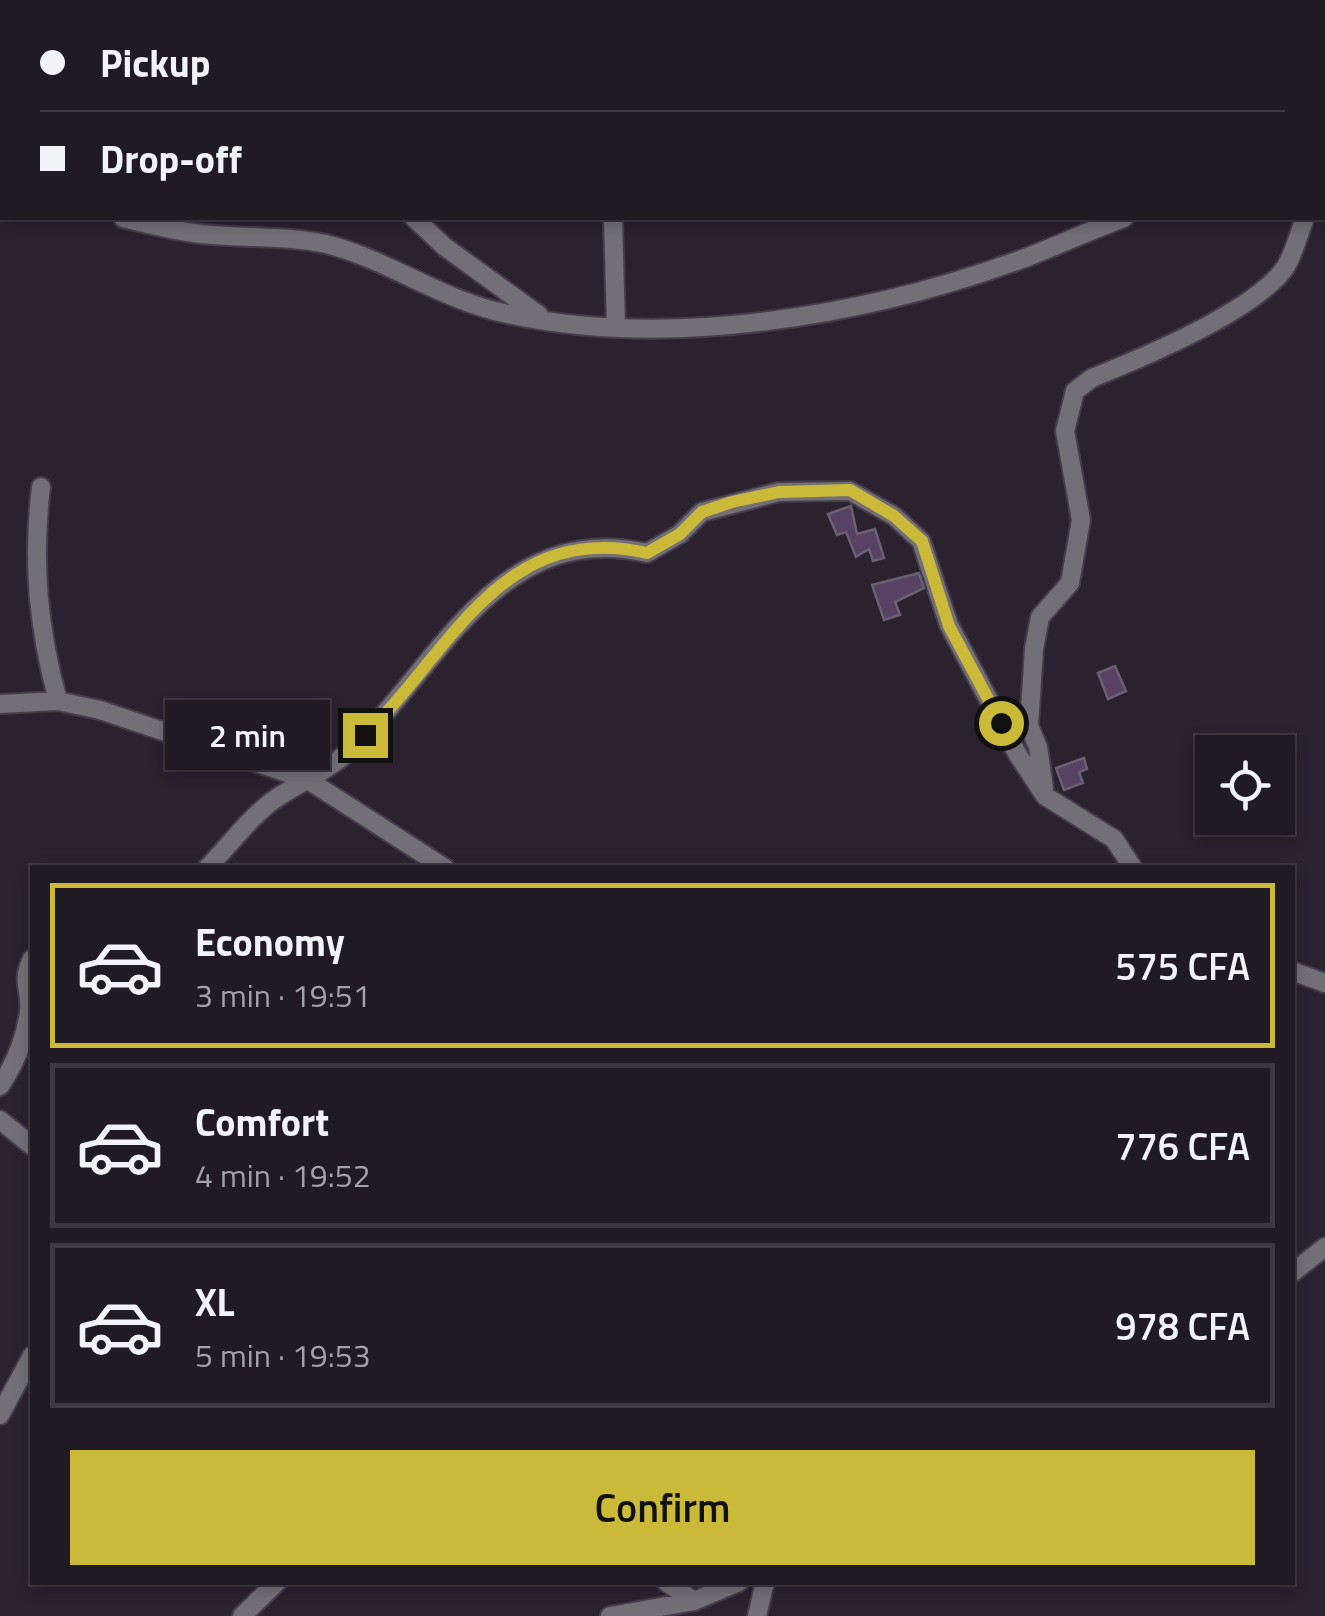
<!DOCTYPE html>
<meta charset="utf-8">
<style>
:root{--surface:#201a23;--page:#2d2730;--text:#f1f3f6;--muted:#a2a1a6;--line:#3d3841;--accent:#cbba39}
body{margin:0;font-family:"Titillium Web",sans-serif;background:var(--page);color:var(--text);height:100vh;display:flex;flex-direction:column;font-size:38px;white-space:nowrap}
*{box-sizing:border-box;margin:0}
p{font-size:32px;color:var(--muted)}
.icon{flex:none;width:55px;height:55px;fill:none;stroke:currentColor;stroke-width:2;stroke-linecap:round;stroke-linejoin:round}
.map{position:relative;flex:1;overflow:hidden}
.drawer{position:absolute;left:30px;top:865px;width:1265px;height:720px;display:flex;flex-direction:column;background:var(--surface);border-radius:0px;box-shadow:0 5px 15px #0003,0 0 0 2px var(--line)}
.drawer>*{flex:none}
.hud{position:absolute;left:0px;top:0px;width:1325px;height:220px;box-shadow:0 5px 15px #0003,0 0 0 2px var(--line);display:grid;align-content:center;height:220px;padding:0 40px;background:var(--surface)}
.tools{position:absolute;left:1195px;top:735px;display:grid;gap:20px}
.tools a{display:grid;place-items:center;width:100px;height:100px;border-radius:0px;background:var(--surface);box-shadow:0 5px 15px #0003,0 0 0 2px var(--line);font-size:50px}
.end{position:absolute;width:45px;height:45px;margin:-22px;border:12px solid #cbba39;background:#111;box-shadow:0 0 0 5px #111}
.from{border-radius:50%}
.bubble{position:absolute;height:70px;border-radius:0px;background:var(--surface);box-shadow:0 5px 15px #0003,0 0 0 2px var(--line);font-size:32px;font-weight:600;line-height:70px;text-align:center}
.hud b{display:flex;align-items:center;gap:35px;height:95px;font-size:38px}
.hud b+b{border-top:2px solid var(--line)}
.hud i{width:25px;height:25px;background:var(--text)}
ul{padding:18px 0 0;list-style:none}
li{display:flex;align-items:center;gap:30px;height:165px;margin:0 20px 15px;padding:0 20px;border:5px solid var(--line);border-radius:0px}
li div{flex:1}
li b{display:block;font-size:38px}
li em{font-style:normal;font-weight:600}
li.selected{border-color:var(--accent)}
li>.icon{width:90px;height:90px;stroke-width:1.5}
.button{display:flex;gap:20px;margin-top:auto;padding:20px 40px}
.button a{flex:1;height:115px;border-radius:0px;background:var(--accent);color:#111;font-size:40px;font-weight:600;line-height:115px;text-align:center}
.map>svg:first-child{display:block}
.building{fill:#574165;stroke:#696170;stroke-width:2.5}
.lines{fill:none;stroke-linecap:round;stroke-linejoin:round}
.street-casing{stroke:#453d4a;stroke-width:22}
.street{stroke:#736f76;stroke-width:18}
.route{stroke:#cbba39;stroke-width:12}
</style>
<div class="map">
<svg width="1325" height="1616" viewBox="0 0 1325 1616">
<rect width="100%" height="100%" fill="#2a222f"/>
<path class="building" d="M851 506 857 534 875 529 884 558 873 561 869 549 856 557 846 532 837 535 828 514Z
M919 573 924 588 895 602 900 615 884 620 872 585Z
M1115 666 1126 691 1108 699 1098 673Z
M1084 758 1087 769 1079 772 1083 783 1064 790 1056 768Z"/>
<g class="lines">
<g class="street-casing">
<path id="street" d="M256 0 258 2
M593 0 595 2
M1279 0 1281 2
M74 2 76 0
M1322 49 1325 52
M1322 176 1325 170
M123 218C152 225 183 233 213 235 250 238 289 236 326 244 383 258 436 296 495 311 662 352 867 316 1025 258 1059 245 1091 230 1124 218
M414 218 445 247 539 315
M613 218 616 328
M41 487C32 562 38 628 58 701
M0 704 58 701 100 710 308 780 445 868
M1044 788 1038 747 1029 726 1034 649 1040 617 1070 583 1081 520 1065 431 1075 391 1092 378C1142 358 1254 311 1285 268 1294 254 1299 233 1305 218
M207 868C230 845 251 815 278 797 301 782 327 771 348 752 439 668 497 519 647 553L680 534 702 512 779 492 850 491 894 516 921 541 949 625 1018 755 1045 796 1114 839 1133 868
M1292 971 1325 983
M0 1086C15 1064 25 1040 29 1012 32 990 20 984 32 959
M0 1120 32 1146
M1292 1273 1325 1247
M0 1415 32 1356
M666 1582 694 1601
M242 1616 277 1582
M610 1616 694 1601 739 1582
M757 1616 765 1582"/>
</g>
<use href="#street" class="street"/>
</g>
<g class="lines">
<path class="route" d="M365 735C451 652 501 520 647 553L680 534 702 512 732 502 779 492 850 490 894 516 922 541 949 626 1001 723"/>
</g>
</svg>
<div class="tools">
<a><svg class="icon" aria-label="locate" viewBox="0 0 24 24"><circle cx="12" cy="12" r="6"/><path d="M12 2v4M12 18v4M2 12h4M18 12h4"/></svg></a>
</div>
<i class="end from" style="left:1001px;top:723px"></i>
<i class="end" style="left:365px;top:735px"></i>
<div class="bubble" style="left:165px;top:700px;width:165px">2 min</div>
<div class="hud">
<b><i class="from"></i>Pickup</b>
<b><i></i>Drop-off</b>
</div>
<section class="drawer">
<ul>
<li class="selected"><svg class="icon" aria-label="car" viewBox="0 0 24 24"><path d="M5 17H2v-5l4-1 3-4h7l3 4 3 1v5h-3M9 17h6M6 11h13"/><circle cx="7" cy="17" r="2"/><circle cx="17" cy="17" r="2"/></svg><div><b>Economy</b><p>3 min · 19:51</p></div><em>575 CFA</em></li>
<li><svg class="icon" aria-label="car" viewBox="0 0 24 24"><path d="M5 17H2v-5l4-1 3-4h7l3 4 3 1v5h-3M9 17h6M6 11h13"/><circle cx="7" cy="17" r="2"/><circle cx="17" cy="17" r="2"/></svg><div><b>Comfort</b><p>4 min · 19:52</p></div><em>776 CFA</em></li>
<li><svg class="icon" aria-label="car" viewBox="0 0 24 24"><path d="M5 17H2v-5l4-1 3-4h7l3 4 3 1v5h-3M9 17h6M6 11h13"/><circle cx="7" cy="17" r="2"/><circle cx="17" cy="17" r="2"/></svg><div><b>XL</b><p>5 min · 19:53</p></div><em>978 CFA</em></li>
</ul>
<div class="button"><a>Confirm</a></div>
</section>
</div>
